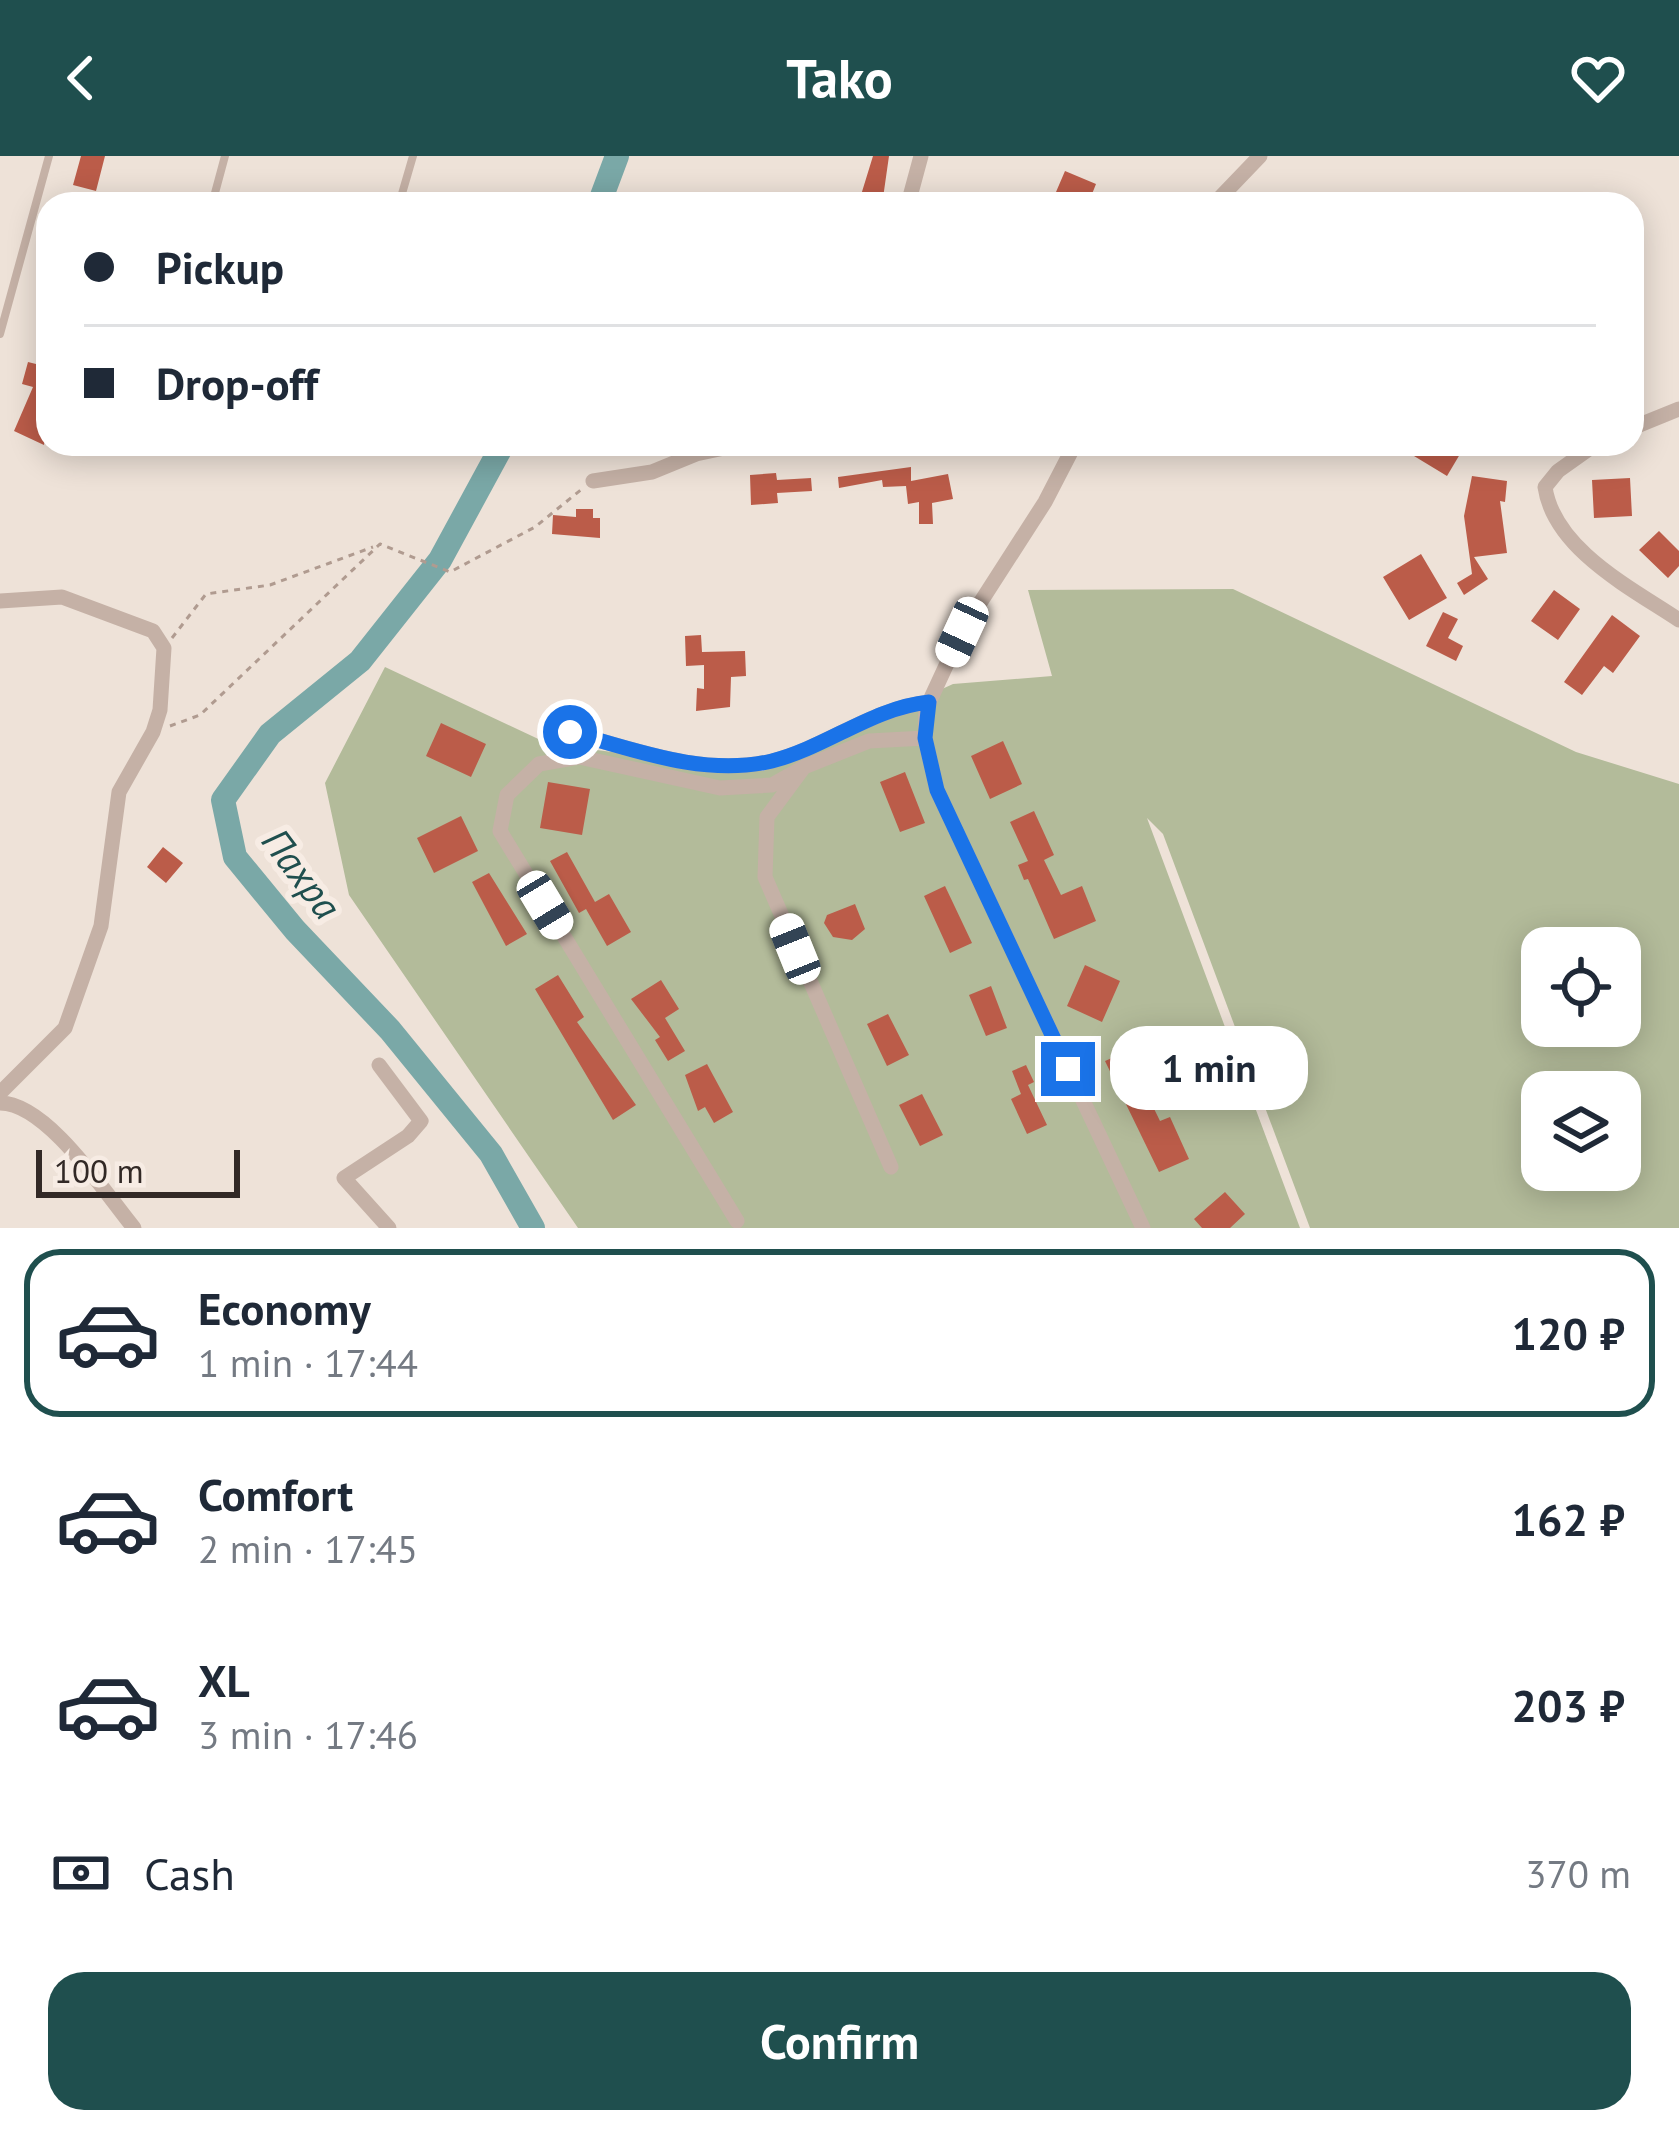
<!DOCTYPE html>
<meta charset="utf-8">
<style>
:root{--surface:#fff;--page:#f2f2f3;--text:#1f2937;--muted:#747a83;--line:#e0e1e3;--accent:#1f4f4e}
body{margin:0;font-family:"PT Sans",sans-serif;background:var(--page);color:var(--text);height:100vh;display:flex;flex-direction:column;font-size:45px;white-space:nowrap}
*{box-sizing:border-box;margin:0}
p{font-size:39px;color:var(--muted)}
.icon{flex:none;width:66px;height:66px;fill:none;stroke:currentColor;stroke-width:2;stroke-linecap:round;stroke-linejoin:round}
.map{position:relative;height:1072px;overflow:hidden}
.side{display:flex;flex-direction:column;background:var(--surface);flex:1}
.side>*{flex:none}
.guide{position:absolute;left:36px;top:36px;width:1608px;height:264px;border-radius:36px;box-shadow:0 6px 30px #0003;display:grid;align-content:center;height:264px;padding:0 48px;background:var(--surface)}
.fabs{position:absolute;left:1521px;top:771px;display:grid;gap:24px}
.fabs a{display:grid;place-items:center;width:120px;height:120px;border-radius:24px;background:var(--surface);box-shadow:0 6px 30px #0003;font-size:60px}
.scale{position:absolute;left:36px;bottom:30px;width:204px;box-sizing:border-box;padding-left:12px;border:6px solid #322926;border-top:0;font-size:33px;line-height:42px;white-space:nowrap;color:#322926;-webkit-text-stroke:9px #f7ece4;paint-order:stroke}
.end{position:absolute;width:54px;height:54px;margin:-27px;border:15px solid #1a73e8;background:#fff;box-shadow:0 0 0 6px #fff}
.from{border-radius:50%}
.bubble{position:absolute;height:84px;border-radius:36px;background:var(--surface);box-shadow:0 6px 30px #0003;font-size:39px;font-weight:800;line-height:84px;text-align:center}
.car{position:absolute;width:36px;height:72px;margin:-36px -18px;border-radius:15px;box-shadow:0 0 9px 3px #0007;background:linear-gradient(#fff 24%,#345 0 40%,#fff 0 76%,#345 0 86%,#fff 0)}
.guide b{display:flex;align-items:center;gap:42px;height:114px;font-size:45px}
.guide b+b{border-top:3px solid var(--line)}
.guide i{width:30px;height:30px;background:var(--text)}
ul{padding:21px 0 0;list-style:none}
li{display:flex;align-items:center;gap:36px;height:168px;margin:0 24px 18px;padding:0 24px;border:6px solid transparent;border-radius:36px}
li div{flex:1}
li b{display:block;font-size:45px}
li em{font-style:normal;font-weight:800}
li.selected{border-color:var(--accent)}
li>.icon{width:108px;height:108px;stroke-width:1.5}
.pay{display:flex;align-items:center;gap:30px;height:132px;padding:0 48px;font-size:45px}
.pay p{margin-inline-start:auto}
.action{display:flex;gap:24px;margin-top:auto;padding:24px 48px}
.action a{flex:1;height:138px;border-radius:36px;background:var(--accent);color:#fff;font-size:48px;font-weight:800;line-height:138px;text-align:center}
header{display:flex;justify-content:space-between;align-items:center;height:156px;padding:0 48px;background:var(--accent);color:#fff;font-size:54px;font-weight:800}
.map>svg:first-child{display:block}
.green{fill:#b3bb9a;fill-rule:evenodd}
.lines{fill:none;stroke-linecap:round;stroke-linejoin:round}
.river{stroke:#7aa8a7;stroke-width:24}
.building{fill:#bb5c49}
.path{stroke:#b09b90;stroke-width:3;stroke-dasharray:6 6;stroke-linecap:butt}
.service{stroke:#c5b1a6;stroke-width:8}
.minor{stroke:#c5b1a6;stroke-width:15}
.route{stroke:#1a73e8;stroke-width:15}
.labels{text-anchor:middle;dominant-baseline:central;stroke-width:12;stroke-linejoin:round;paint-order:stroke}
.water-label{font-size:39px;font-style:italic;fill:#1f4f4e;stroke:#f7ece4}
</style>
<header><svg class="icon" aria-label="back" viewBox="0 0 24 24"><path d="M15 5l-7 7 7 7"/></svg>Tako<svg class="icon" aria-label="heart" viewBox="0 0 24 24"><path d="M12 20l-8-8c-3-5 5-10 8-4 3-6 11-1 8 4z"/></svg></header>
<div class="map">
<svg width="1679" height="1072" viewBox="0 0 1679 1072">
<rect width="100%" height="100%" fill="#eee2d8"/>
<path class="green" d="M1233 433 1576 596 1679 628V1072H1310L1163 678 1147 662 1300 1072H578L349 739 325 627 385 511 549 588 763 615 953 528 1052 520 1028 434ZM1542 792H1620V870H1542ZM1542 936H1620V1014H1542Z"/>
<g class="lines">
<path class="river" d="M599 48 617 0
M503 288 440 404 360 505 270 578 223 644 235 701 295 774 390 874 491 998 533 1072"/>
</g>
<path class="building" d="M81 0H105L96 35 73 29Z
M873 0H889L883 42 861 39Z
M1065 15 1096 28 1088 48 1053 43Z
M28 206 48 211 41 251 48 254 44 289 14 275 33 231 22 228Z
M1422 288H1466L1447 320 1414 300Z
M911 311V325L948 318 953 343 932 347 933 368H919V346L908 348 906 330 883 331 882 324 839 332 838 321Z
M776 317 777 324 811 322 812 335 777 337 778 347 751 349 750 319Z
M1472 320 1507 325 1505 346 1500 345 1507 397 1474 401 1488 423 1464 439 1457 427 1472 418 1464 360Z
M1630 322 1632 360 1594 362 1592 324Z
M576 353H593V362H600V382L552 378 553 359 576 361Z
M1659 375 1679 395V410L1668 422 1639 394Z
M1421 398 1447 442 1409 464 1383 421Z
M1554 434 1580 453 1558 484 1531 465Z
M1443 456 1458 463 1448 482 1463 490 1456 505 1426 490Z
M1612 459 1640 480 1613 517 1604 510 1582 539 1564 526Z
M701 479 702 496 745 495 746 520 731 521 730 551 696 555 697 532 704 533V509L686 510 685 480Z
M441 567 486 588 471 621 426 600Z
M1003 585 1022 628 990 643 971 600Z
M905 616 925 667 900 676 880 626Z
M548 626 590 633 582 679 540 672Z
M1034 655 1054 699 1044 704 1061 739 1082 730 1096 765 1054 783 1028 723 1024 724 1018 709 1028 705 1010 666Z
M461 660 478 695 434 717 417 682Z
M163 691 183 707 166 727 147 711Z
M567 696 595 746 609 738 631 776 607 790 586 753 579 757 550 705Z
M489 717 527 778 506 790 472 726Z
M945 730 972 787 950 797 924 740Z
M855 748 865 773 852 784 833 781 824 767 827 759Z
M1085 809 1120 825 1102 866 1067 850Z
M558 819 584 861 577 866 636 949 613 964 535 833Z
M661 824 679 853 665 862 685 895 668 905 655 884 660 881 631 843Z
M991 830 1007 872 986 880 969 839Z
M888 858 909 899 887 910 867 868Z
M1148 886 1162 916 1141 926 1160 965 1170 961 1189 1003 1159 1016 1105 905Z
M707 908 733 956 714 967 705 951 698 955 685 919Z
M1026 909 1034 926 1028 929 1047 969 1027 978 1011 943 1021 938 1012 915Z
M922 938 943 979 920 990 899 949Z
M1225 1036 1245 1058 1230 1072H1202L1194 1063Z"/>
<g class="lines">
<path class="path" d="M172 482 206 438 270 429 373 391
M170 570 200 559 380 388 450 416 535 371 582 333"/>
<path class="service" d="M212 48 225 0
M399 48 413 0
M0 178 49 0"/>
<path class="minor" d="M908 48 921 0
M1214 48 1260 0
M1632 272 1679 253
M1075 288 1045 346 962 475 926 553 925 582 937 634 1143 1072
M1596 288 1558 315 1545 331C1554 393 1631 432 1679 464
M593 325 652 316 696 298 743 288
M0 445 62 441 153 475 164 492 160 554 153 576 119 636 101 770 65 872 0 937
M570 576C635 594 704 621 772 605 827 591 872 552 930 546
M379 909 421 965 408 980 344 1022 389 1072
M0 947C47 947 105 1037 134 1072
M891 1011 765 721 767 661 804 611 869 585 925 582
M737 1065 500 675 507 639 539 608 579 601 720 632 772 629 804 611"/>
</g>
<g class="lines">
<path class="route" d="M570 576C635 594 704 621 772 605 827 591 872 552 929 546L925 582 937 634 1068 913"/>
</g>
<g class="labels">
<g class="water-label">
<text transform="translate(302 717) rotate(53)">Пахра</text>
</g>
</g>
</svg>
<div class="fabs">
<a><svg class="icon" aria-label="locate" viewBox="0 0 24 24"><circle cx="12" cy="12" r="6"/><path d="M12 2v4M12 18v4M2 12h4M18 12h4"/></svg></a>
<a><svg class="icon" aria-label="layers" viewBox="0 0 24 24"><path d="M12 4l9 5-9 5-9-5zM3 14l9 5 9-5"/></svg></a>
</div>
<div class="scale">100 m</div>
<i class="end from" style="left:570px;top:576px"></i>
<i class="end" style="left:1068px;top:913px"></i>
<div class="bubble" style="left:1110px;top:870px;width:198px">1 min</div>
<i class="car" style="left:962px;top:476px;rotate:205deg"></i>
<i class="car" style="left:545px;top:749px;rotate:149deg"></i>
<i class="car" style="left:795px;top:793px;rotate:338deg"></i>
<div class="guide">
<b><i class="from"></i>Pickup</b>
<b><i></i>Drop-off</b>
</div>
</div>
<section class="side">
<ul>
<li class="selected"><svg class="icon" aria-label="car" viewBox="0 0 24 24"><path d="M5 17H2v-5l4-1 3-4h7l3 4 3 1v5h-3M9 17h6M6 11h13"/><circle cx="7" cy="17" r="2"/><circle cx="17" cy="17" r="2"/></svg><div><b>Economy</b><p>1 min · 17:44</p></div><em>120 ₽</em></li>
<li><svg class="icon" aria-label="car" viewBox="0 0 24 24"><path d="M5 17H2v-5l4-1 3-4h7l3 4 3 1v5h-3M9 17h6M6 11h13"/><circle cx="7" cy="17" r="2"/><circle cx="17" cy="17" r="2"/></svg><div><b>Comfort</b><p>2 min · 17:45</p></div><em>162 ₽</em></li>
<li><svg class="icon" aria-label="car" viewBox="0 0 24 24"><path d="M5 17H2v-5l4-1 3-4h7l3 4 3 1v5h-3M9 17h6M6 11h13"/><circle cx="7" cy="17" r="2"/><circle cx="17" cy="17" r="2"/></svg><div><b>XL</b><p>3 min · 17:46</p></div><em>203 ₽</em></li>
</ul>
<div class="pay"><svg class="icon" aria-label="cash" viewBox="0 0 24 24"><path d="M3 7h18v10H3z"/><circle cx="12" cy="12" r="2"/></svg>Cash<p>370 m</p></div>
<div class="action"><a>Confirm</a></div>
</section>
